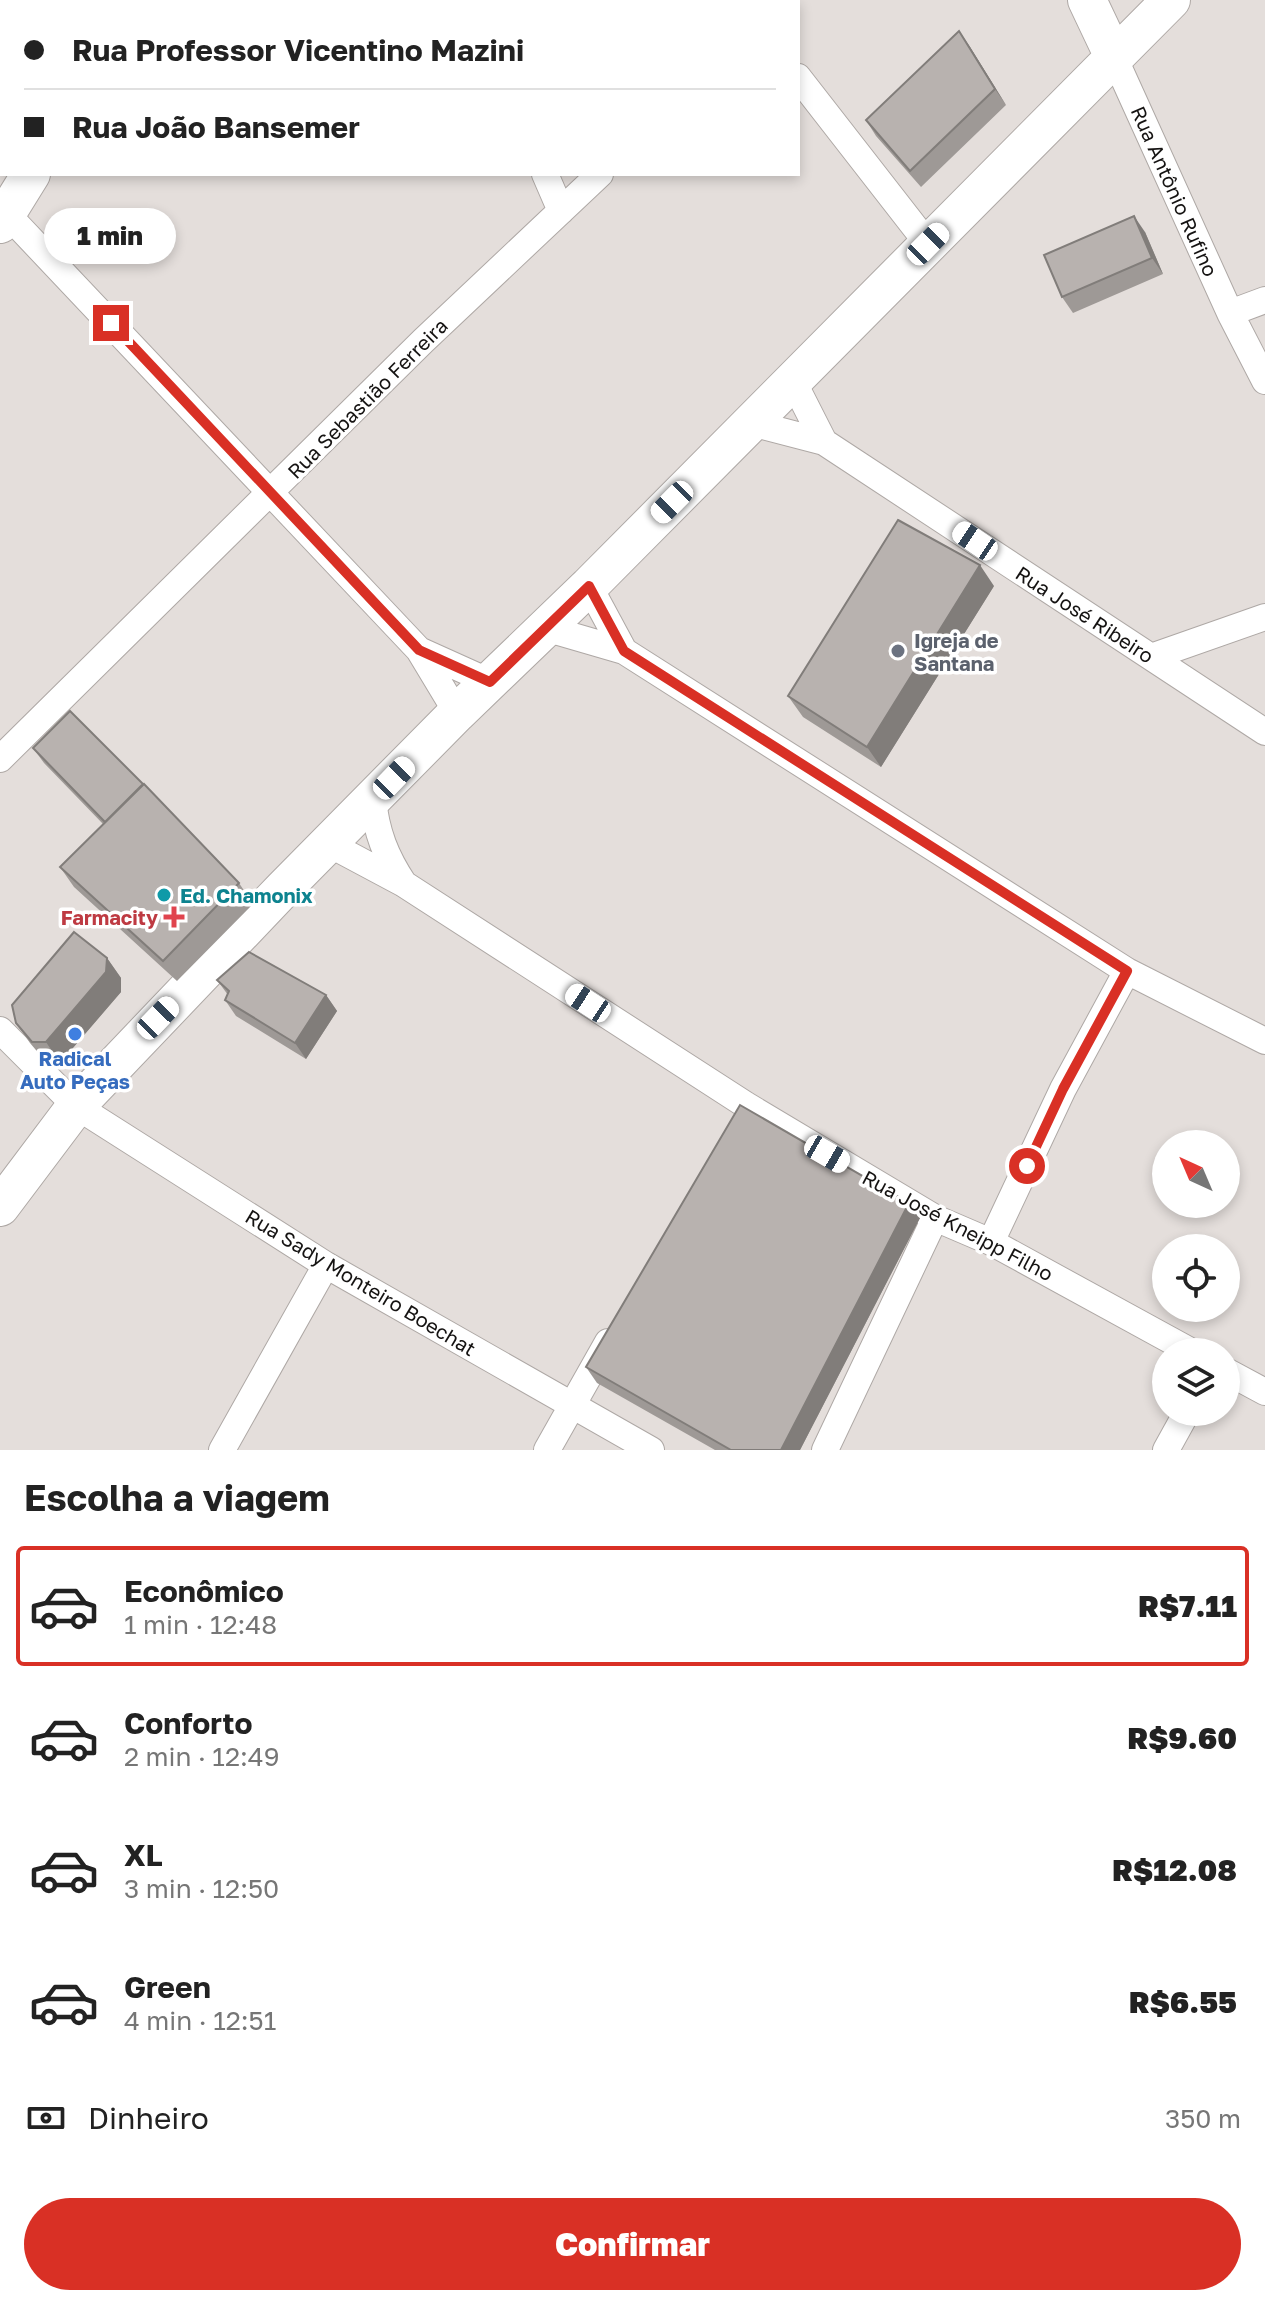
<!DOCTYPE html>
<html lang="pt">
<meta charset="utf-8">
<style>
:root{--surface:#fff;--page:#f6f6f6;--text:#222;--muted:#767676;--line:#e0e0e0;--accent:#d93025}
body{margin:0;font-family:"Golos Text",sans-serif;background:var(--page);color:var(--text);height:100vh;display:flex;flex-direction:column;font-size:30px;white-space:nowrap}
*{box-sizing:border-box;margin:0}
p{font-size:26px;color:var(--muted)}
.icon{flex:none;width:44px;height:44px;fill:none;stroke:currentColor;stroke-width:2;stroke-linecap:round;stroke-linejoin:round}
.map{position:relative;height:1450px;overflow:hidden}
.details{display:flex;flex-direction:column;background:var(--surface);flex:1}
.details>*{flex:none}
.hud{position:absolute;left:0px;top:0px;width:800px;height:176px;box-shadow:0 4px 12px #0003;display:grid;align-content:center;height:176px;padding:0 24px;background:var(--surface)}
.needle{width:52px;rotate:316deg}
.tools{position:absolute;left:1152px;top:1130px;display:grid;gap:16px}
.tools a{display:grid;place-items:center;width:88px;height:88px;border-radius:50%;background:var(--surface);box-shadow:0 4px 12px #0003;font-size:40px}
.end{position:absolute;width:36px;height:36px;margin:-18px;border:10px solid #d93025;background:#fff;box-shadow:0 0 0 4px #fff}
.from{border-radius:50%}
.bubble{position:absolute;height:56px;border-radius:28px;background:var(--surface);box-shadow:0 4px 12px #0003;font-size:26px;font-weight:800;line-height:56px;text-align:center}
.car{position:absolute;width:24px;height:48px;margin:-24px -12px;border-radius:10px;box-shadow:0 0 6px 2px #0007;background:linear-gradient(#fff 24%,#345 0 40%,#fff 0 76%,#345 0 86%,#fff 0)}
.hud b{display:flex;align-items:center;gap:28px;height:76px;font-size:30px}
.hud b+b{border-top:2px solid var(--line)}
.hud i{width:20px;height:20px;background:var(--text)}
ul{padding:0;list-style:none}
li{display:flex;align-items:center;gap:24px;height:120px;margin:0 16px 12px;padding:0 8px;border:4px solid transparent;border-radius:8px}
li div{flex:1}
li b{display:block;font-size:30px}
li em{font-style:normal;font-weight:800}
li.on{border-color:var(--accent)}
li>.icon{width:72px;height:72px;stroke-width:1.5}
h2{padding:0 24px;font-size:36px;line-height:96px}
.pay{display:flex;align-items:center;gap:20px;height:88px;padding:0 24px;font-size:30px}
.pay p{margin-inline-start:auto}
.cta{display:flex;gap:16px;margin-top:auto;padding:16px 24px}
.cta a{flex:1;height:92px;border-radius:48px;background:var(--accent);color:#fff;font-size:32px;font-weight:800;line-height:92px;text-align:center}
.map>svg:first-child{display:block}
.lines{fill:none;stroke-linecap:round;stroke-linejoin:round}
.street-casing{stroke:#aea8a5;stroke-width:28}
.secondary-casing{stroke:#aea8a5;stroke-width:40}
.street{stroke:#fff;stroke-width:26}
.secondary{stroke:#fff;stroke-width:38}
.wall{fill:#9e9996}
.shaded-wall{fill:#817d7a}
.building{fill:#b8b2af;stroke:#817d7a;stroke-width:2}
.route{stroke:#d93025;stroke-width:10}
.worship-dot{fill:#6b7280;stroke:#fff;stroke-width:3}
.culture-dot{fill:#0f9aa8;stroke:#fff;stroke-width:3}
.health-dot{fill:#e0444e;stroke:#fff;stroke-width:3}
.shop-dot{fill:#3f7fe0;stroke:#fff;stroke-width:3}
.labels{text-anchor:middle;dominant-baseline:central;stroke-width:7;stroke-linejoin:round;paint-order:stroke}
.street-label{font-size:20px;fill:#151312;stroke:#fff}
.worship-label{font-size:20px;font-weight:bold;fill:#5b616d;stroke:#fff;text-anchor:start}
.culture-label{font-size:20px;font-weight:bold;fill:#0d838f;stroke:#fff;text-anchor:start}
.health-label{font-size:20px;font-weight:bold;fill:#be3a42;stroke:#fff;text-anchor:end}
.shop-label{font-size:20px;font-weight:bold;fill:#366cbe;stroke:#fff}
</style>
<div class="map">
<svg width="1265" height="1450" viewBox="0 0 1265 1450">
<rect width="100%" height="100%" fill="#e4dedb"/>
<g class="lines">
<g class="street-casing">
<path id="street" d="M469 0 470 2
M747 0 748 2
M1114 57 1230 313 1265 381
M798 77 928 244
M545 174 561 211
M7 214 419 650 457 713
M1230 313 1265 300
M793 381 824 442
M751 423 824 442 1265 732
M589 586 624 651
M545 628 624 651 1127 971 1265 1041
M419 650 490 682
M1151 657 1265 617
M0 759 423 341 600 174
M373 799C376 832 386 857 404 884
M329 844 404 884 746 1105 935 1218 991 1242 1192 1352
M0 1030 76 1106 326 1265 651 1450
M991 1242 1063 1089 1127 971
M1226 1371 1265 1392
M222 1450 326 1265
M547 1450 608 1342
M825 1450 935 1218
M1166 1450 1187 1412"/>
</g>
<g class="secondary-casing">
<path id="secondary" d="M1087 0 1114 57
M25 2 26 0
M133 2 134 0
M0 41 2 38
M0 72 2 69
M0 224 31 174
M0 1207 76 1106 283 889 457 713 589 586 1171 0"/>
</g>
<use href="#street" class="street"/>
<use href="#secondary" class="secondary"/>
</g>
<path class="wall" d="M959 31 970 47 1006 105 921 187 876 136 866 120Z
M1145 232 1163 274 1073 313 1062 297Z
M994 586 881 767 803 717 788 696Z
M33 748 239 883 253 904 177 981 74 887 60 867 103 824 44 763Z
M107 958 121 978V992L60 1063 46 1062 30 1043 16 1023Z
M217 980 326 995 337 1011 306 1059 236 1016 225 1000 228 995Z
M909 1203 920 1218 800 1450H715L597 1383 586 1367Z"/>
<path class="shaded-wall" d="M959 31 970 47 1006 105 995 89Z
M1134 216 1145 232 1163 274 1152 258Z
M980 565 994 586 881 767 867 747Z
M107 958 121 978V992L60 1063 46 1042Z
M326 995 337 1011 306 1059 295 1043Z
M909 1203 920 1218 800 1450H781Z"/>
<path class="building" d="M959 31 995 89 910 171 866 120Z
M1134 216 1152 258 1062 297 1044 255Z
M898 520 980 565 867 747 788 696Z
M70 711 143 784 105 822 33 748Z
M144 784 239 883 163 961 60 867Z
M74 932 107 958 106 972 46 1042H32L16 1023 12 1005Z
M249 952 326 995 295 1043 225 1000 229 991 217 980Z
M740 1105 909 1203 781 1450H731L586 1367Z"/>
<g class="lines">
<path class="route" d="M111 323 419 650 490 682 589 586 624 651 1127 971 1063 1089 1027 1166"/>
</g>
<circle class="worship-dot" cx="898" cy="651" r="8"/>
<circle class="culture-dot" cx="164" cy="895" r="8"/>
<path class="health-dot" d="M170 905h8v8h8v8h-8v8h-8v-8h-8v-8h8z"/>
<circle class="shop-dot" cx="75" cy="1034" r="8"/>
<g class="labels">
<g class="street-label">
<text transform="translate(1175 191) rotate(66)">Rua Antônio Rufino</text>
<text transform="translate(367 398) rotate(-45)">Rua Sebastião Ferreira</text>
<text transform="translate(1085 614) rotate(33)">Rua José Ribeiro</text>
<text transform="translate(958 1225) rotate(28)">Rua José Kneipp Filho</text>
<text transform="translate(361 1282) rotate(31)">Rua Sady Monteiro Boechat</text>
</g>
<g class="worship-label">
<text x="914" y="640">Igreja de<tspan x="914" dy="23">Santana</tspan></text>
</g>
<g class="culture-label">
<text x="180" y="895">Ed. Chamonix</text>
</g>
<g class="health-label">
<text x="158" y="917">Farmacity</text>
</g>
<g class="shop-label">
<text x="75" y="1058">Radical<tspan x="75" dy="23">Auto Peças</tspan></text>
</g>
</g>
</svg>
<div class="tools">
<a><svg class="needle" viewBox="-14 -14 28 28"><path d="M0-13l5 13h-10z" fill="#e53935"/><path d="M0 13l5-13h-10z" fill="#767676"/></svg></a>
<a><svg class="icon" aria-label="locate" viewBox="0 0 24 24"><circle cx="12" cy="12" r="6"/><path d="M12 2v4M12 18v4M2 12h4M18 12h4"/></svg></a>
<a><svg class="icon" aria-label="layers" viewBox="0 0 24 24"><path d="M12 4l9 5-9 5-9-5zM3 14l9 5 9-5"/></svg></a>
</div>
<i class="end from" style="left:1027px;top:1166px"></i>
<i class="end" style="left:111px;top:323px"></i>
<div class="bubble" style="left:44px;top:208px;width:132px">1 min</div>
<i class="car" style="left:928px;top:244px;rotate:45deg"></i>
<i class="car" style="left:672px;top:502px;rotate:225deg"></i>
<i class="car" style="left:975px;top:541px;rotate:304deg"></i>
<i class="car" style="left:394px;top:778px;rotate:44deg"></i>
<i class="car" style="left:588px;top:1003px;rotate:303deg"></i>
<i class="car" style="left:158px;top:1018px;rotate:44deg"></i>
<i class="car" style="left:827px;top:1154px;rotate:120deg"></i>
<div class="hud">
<b><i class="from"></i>Rua Professor Vicentino Mazini</b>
<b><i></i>Rua João Bansemer</b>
</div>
</div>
<section class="details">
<h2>Escolha a viagem</h2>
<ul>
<li class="on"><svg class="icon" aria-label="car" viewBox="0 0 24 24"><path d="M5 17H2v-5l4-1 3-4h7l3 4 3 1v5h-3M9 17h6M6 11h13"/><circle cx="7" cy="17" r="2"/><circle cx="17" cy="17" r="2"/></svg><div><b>Econômico</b><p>1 min · 12:48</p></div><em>R$7.11</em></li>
<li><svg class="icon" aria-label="car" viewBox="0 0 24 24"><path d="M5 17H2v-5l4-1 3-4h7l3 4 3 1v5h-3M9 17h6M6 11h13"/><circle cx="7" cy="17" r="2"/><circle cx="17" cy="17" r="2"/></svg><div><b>Conforto</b><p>2 min · 12:49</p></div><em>R$9.60</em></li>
<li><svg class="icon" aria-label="car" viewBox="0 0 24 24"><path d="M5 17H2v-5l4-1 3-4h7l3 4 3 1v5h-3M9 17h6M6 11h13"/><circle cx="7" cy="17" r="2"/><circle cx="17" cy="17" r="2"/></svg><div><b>XL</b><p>3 min · 12:50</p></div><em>R$12.08</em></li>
<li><svg class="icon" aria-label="car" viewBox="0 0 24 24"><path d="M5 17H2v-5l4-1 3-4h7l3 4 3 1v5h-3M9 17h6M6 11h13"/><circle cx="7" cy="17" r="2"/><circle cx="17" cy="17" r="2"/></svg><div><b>Green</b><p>4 min · 12:51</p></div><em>R$6.55</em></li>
</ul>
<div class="pay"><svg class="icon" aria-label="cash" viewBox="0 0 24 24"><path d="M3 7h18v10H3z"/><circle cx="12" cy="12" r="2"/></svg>Dinheiro<p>350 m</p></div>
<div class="cta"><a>Confirmar</a></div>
</section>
